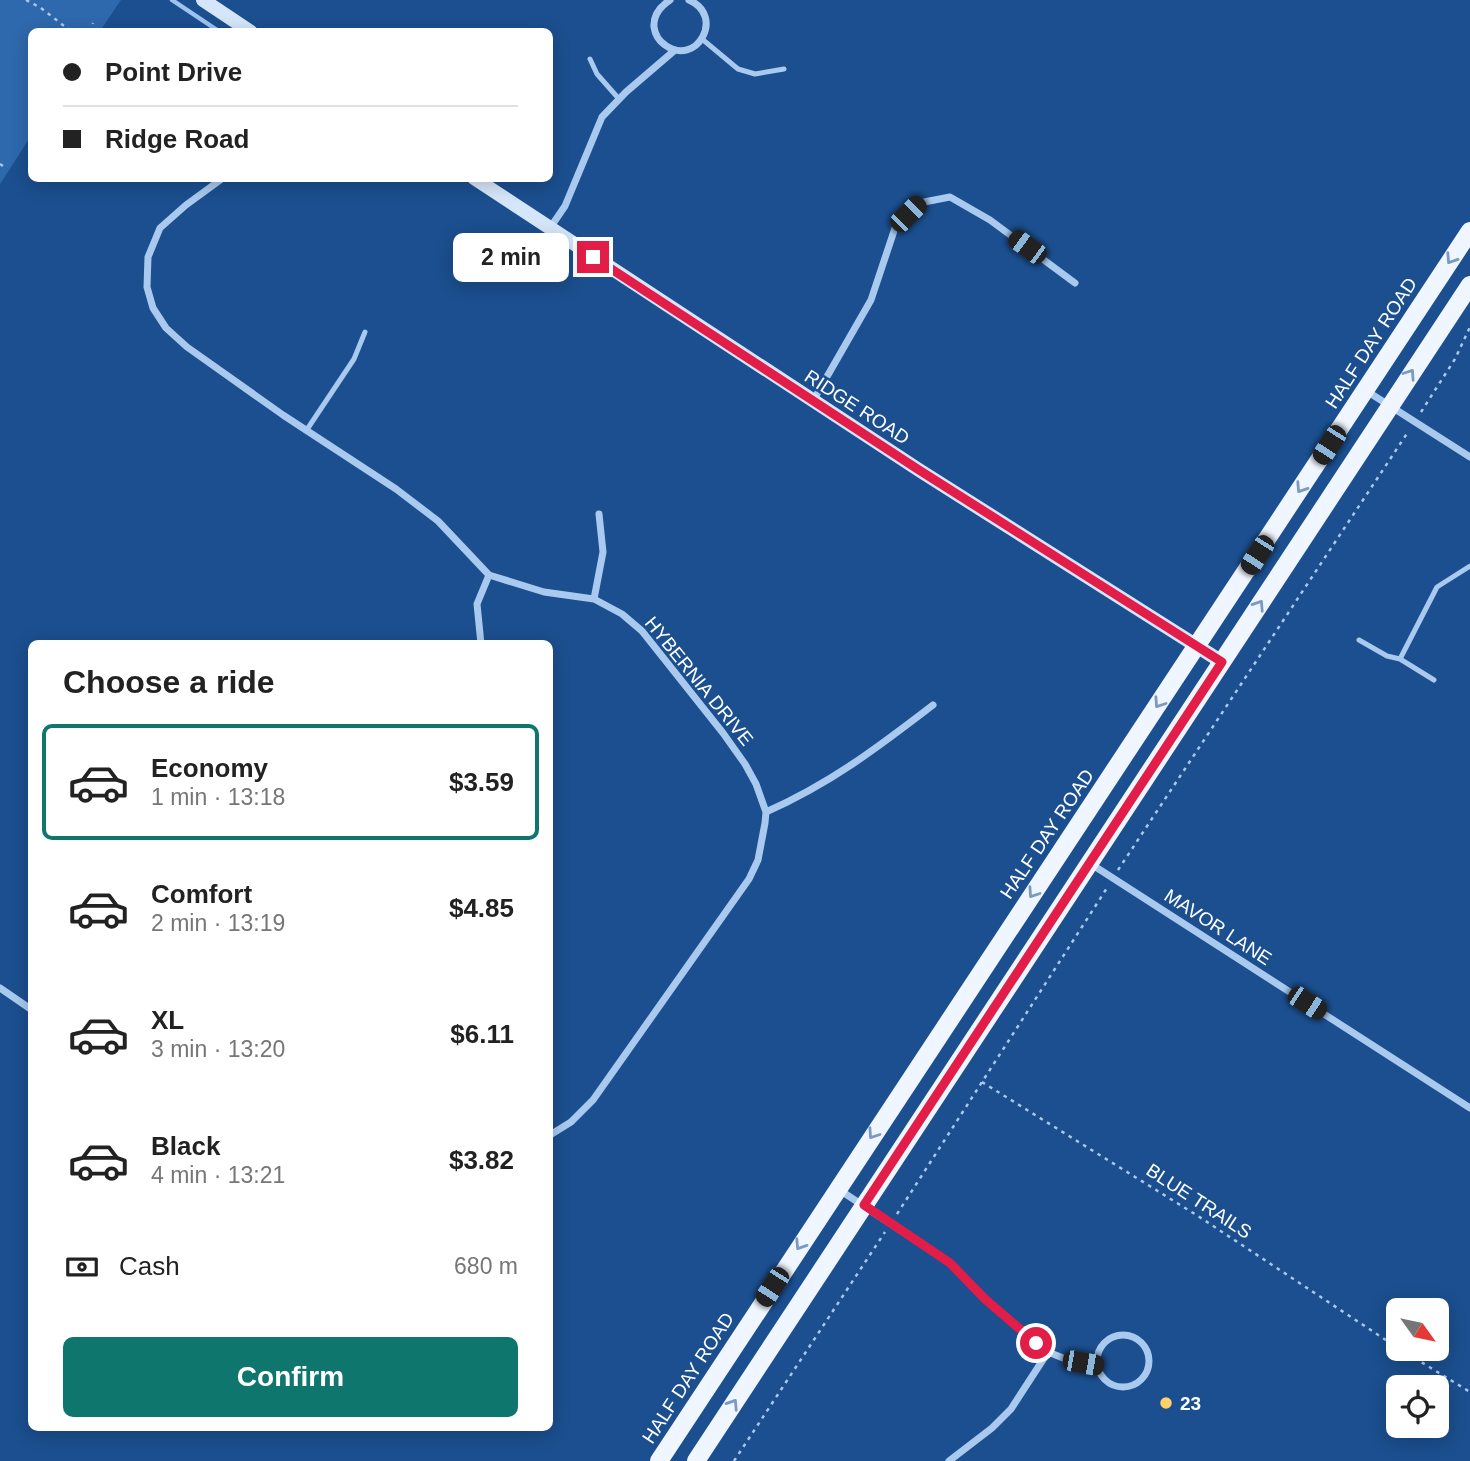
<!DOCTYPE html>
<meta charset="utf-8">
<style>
:root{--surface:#fff;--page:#f6f6f6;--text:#222;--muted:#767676;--line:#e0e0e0;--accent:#0f766e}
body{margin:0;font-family:Arial,sans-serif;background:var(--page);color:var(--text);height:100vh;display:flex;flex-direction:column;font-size:26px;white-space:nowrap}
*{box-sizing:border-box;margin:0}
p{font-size:23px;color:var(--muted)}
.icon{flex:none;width:38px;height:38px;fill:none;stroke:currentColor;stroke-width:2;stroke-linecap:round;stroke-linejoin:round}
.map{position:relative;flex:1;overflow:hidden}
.side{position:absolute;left:28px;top:640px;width:525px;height:791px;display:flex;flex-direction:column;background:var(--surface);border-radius:10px;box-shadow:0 4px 18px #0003}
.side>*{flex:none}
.hud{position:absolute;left:28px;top:28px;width:525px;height:154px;border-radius:10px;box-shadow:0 4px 18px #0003;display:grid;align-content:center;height:154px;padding:0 35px;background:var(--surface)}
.needle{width:46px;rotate:123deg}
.controls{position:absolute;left:1386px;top:1298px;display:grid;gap:14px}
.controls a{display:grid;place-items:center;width:63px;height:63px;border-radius:10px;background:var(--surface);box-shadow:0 4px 18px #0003;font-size:35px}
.end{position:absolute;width:32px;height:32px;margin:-16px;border:9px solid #e11d48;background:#fff;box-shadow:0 0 0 4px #fff}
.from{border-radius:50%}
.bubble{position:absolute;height:49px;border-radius:10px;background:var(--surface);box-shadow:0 4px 18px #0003;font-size:23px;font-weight:600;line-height:49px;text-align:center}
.car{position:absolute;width:21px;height:42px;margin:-21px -10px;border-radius:9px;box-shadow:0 0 5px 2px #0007;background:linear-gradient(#222 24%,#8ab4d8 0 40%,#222 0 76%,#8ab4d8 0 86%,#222 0)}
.hud b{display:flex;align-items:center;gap:24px;height:66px;font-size:26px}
.hud b+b{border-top:2px solid var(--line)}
.hud i{width:18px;height:18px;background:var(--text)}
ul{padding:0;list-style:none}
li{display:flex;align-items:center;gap:21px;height:116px;margin:0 14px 10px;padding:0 21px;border:4px solid transparent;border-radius:10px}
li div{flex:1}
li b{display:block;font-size:26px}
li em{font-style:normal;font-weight:600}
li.current{border-color:var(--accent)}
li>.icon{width:63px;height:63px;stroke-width:1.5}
h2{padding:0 35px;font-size:32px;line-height:84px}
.pay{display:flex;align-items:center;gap:18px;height:77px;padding:0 35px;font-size:26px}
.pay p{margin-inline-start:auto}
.action{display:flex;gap:14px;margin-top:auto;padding:14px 35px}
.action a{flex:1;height:80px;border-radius:10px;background:var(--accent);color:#fff;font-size:28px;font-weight:600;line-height:80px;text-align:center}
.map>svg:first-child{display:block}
.green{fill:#2e69ad}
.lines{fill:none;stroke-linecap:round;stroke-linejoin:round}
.stream{stroke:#9cc4f0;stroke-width:4.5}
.path{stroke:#a9c9ee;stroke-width:2.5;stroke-dasharray:3.5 5;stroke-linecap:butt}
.lane{stroke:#a9c9ee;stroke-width:5}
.street{stroke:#a9c9ee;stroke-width:7}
.secondary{stroke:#d6e6fa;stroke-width:14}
.primary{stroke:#f0f6ff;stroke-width:18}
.oneway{stroke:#7b9ac1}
.route{stroke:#e11d48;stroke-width:9}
.poi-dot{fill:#ffd166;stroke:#1b4f8f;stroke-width:2.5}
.labels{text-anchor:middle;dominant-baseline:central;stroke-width:5;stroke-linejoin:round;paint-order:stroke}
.street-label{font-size:19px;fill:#fff;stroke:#1b4f8f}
.poi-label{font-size:19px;font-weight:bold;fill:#fff;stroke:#1b4f8f;text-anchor:start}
</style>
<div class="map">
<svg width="1470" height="1461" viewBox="0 0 1470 1461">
<rect width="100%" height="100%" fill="#1b4f8f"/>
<path class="green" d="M0 0H121L100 31 32 32 31 136 0 184Z"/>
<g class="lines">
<path class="stream" d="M172 0 217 30"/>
<path class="path" d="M26 0 41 8 68 29 85 32
M90 32 93 23
M0 164 6 168
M1421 412 1455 359 1470 327
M1118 870 1408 432
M982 1082 1198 1216 1398 1348
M897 1214 1107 888
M1400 1349 1470 1392
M734 1461 885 1232"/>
<path class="lane" d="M702 39 738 69 755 74 784 69
M590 59 597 74 619 99
M306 431 354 359 365 332
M1359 640 1387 656 1400 659 1437 587 1470 566
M1400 659 1434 680"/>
<path class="street" d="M670 0C661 6 653 14 654 27 655 34 659 41 665 45 696 68 726 16 689 0
M223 178 186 205 160 228 148 257 147 287 153 308 166 328 187 347 283 415 396 489 438 521 489 575 544 592 594 599 622 614 642 631 723 733 745 764 756 784 766 812 765 823 758 860 749 879 593 1100 571 1122 550 1135
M550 228 565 206 602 117 626 92 675 50
M1365 390 1470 457
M813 401 871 300 896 225 919 203 950 197 990 220 1075 283
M594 599 603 552 599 514
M481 644 477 604 489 575
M766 812C831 783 877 748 933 705
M1091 864 1470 1108
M0 988 32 1010
M838 1189 950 1263 985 1299 1048 1352 1068 1360 1097 1365
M1097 1361a26 26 0 1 1 52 0a26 26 0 1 1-52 0Z
M949 1461 992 1428 1011 1409 1048 1352"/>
<path class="secondary" d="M203 0 251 32
M474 178 919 470 1222 662"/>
<path class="primary" d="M659 1461 1470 231
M696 1461 1470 285"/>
</g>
<defs><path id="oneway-chevron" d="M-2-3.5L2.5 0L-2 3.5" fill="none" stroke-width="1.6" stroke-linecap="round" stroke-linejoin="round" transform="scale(1.75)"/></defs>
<g class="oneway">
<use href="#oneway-chevron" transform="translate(1451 259) rotate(123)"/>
<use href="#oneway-chevron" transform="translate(1410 374) rotate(-56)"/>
<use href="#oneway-chevron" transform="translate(1301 488) rotate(123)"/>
<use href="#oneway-chevron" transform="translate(1259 605) rotate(-57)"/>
<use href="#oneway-chevron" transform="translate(1159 703) rotate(124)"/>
<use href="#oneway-chevron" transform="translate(1033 893) rotate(124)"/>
<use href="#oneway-chevron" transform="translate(873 1134) rotate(124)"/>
<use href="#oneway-chevron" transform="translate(800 1245) rotate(123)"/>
<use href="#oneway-chevron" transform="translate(733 1404) rotate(-57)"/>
</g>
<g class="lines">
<path class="route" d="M593 257 919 470 1222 662 864 1205 950 1263 985 1299 1036 1343"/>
</g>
<circle class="poi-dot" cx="1166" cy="1403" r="7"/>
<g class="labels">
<g class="street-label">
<text transform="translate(1371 343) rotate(-57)">HALF DAY ROAD</text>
<text transform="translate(857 407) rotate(33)">RIDGE ROAD</text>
<text transform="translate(699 681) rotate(51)">HYBERNIA DRIVE</text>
<text transform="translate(1047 834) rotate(-56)">HALF DAY ROAD</text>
<text transform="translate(1218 927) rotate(33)">MAVOR LANE</text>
<text transform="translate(1199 1201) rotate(33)">BLUE TRAILS</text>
<text transform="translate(688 1378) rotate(-57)">HALF DAY ROAD</text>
</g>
<g class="poi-label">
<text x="1180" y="1403">23</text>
</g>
</g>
</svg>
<div class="controls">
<a><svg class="needle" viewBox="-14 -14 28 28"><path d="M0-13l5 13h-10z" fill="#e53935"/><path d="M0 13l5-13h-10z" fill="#767676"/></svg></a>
<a><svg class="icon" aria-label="locate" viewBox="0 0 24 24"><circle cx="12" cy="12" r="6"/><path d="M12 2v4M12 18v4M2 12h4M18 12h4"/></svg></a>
</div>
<i class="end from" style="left:1036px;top:1343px"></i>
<i class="end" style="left:593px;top:257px"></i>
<div class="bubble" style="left:453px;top:233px;width:116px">2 min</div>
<i class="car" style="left:908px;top:214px;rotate:45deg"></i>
<i class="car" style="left:1027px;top:247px;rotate:306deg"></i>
<i class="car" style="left:1329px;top:445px;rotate:213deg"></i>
<i class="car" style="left:1257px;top:555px;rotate:213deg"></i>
<i class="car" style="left:1307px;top:1003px;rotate:123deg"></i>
<i class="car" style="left:772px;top:1287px;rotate:213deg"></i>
<i class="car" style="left:1083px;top:1363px;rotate:100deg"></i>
<div class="hud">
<b><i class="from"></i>Point Drive</b>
<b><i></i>Ridge Road</b>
</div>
<section class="side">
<h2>Choose a ride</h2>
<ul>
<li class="current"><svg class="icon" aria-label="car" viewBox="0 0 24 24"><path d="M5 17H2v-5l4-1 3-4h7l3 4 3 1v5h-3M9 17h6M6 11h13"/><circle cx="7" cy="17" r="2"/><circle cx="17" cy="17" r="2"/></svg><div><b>Economy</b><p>1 min · 13:18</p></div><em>$3.59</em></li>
<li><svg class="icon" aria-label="car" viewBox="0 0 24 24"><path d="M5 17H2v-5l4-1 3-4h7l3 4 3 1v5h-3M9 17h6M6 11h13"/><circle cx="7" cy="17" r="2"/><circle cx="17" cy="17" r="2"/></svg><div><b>Comfort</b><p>2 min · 13:19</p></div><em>$4.85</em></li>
<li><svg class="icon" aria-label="car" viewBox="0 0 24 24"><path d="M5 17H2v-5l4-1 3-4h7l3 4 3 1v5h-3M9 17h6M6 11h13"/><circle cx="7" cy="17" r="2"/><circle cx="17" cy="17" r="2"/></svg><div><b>XL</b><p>3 min · 13:20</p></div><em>$6.11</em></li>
<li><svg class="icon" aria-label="car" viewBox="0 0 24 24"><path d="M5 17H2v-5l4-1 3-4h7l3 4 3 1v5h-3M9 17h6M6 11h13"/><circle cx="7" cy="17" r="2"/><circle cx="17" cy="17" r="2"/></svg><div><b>Black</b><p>4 min · 13:21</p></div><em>$3.82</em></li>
</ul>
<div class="pay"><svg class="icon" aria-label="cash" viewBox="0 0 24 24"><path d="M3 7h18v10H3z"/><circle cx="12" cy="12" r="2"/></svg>Cash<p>680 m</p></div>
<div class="action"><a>Confirm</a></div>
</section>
</div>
